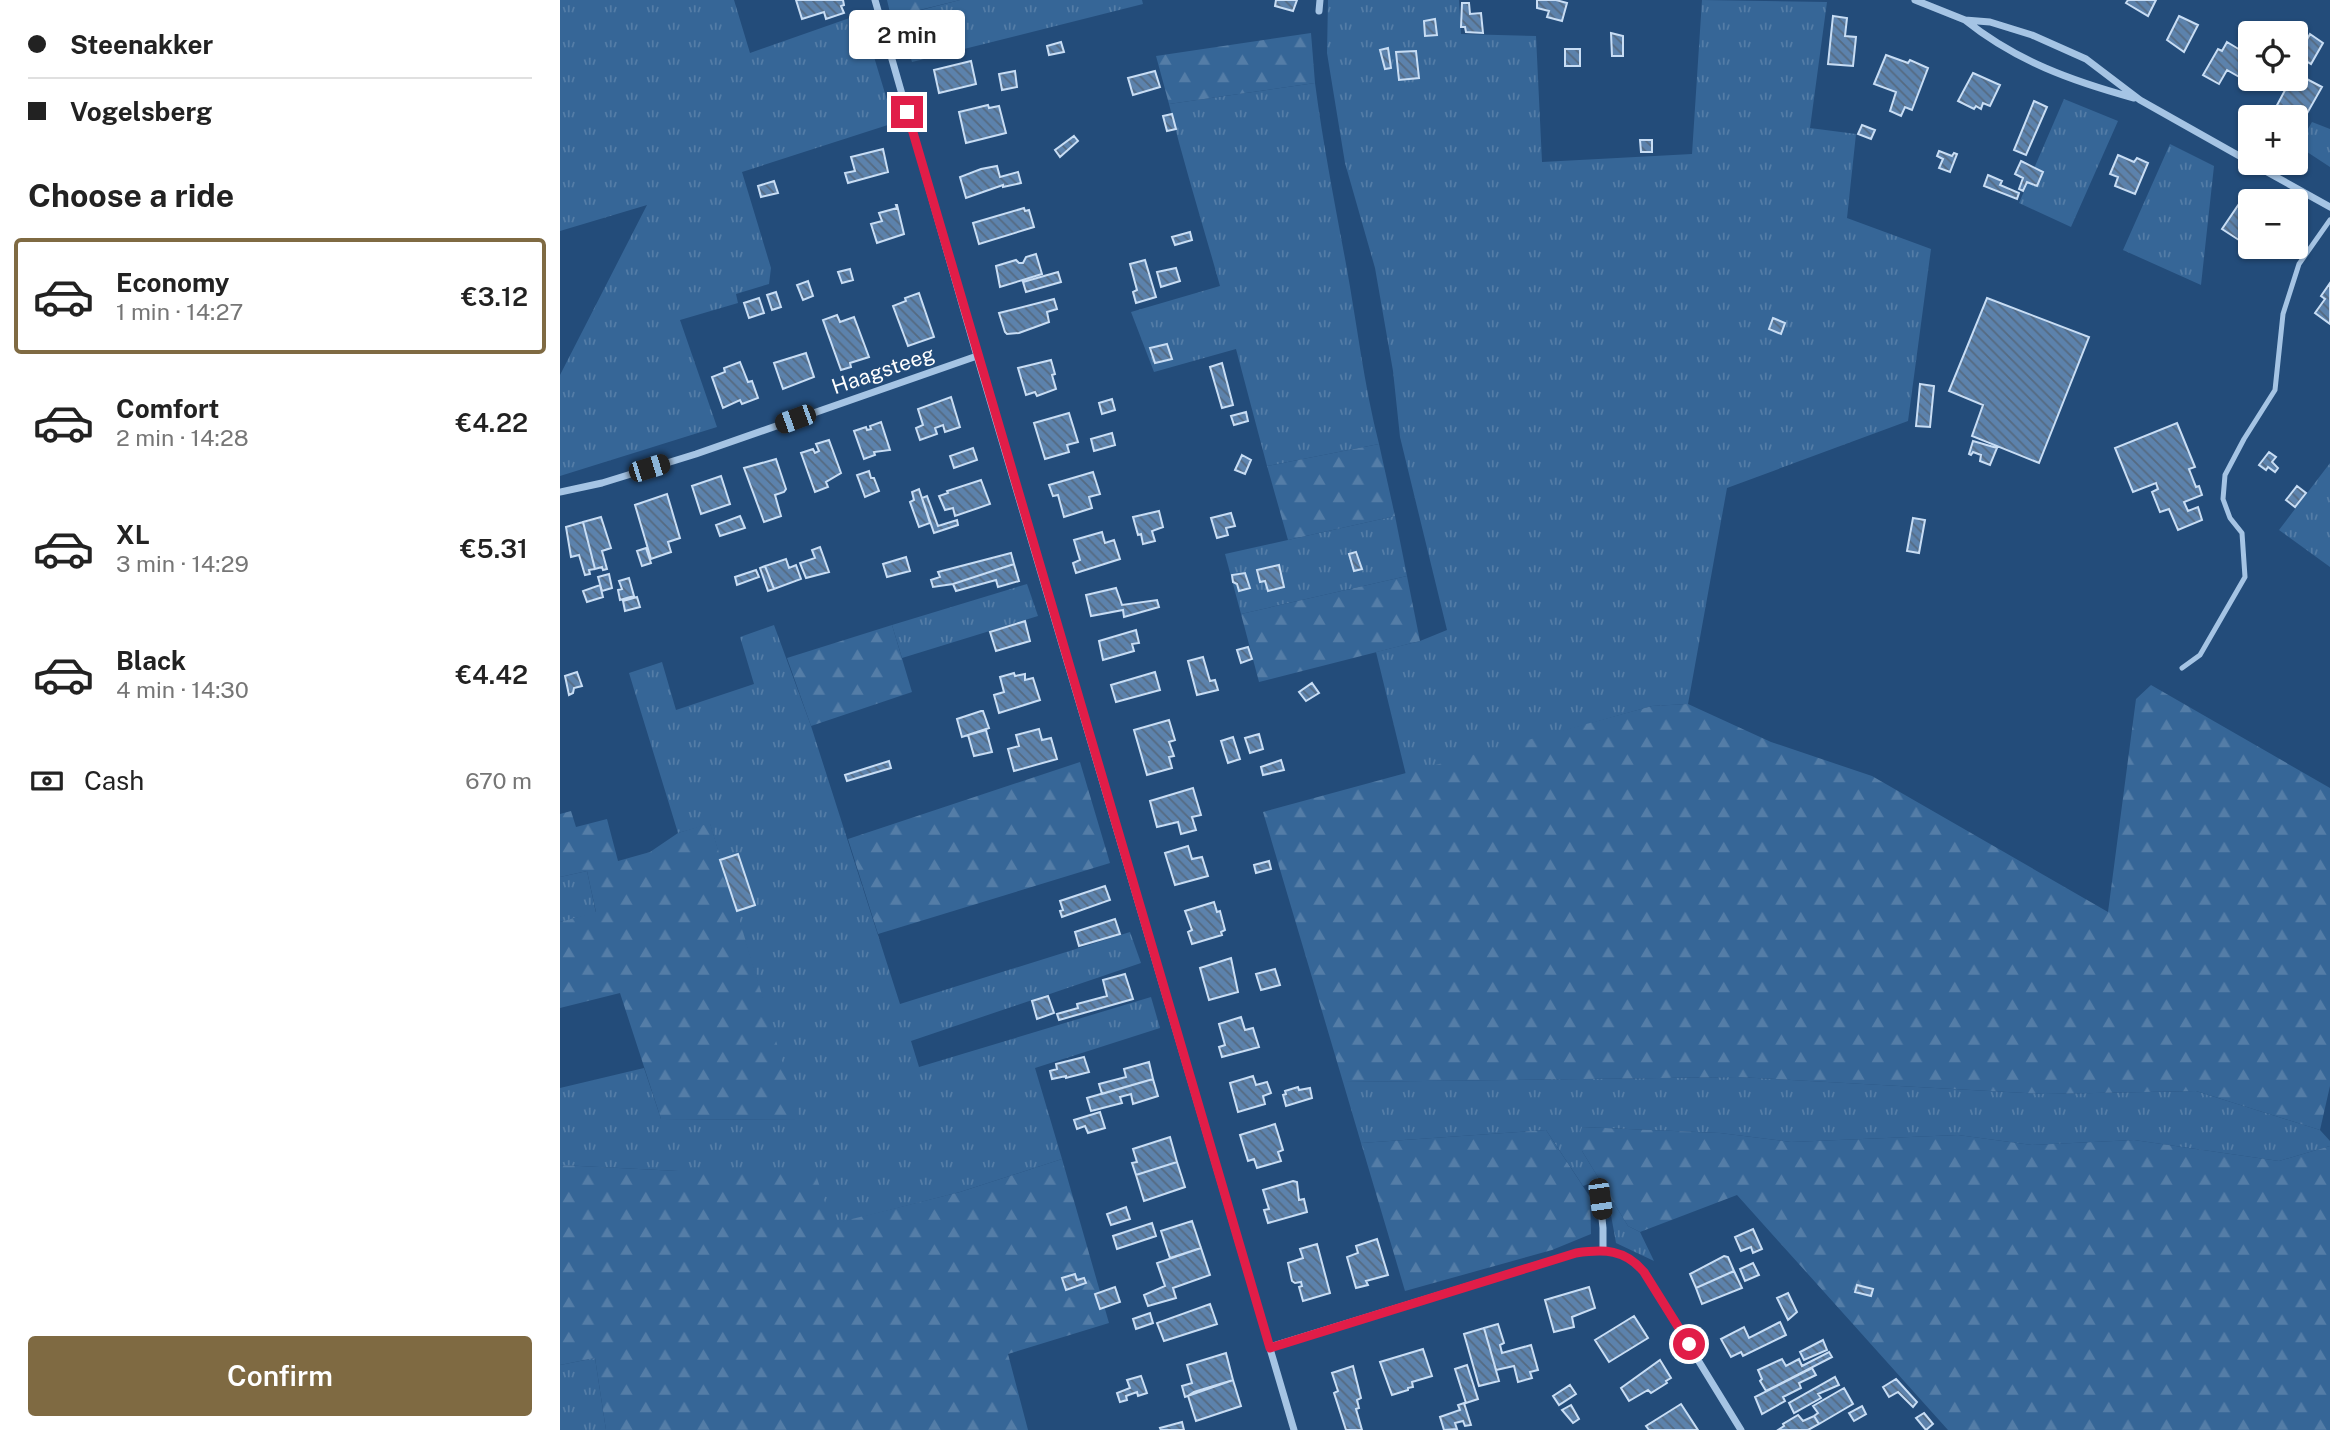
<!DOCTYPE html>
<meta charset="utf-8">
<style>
:root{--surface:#fff;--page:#f2f2f2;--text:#222;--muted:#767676;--line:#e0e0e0;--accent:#7f6a42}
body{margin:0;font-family:"Public Sans",sans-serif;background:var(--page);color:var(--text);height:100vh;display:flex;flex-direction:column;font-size:26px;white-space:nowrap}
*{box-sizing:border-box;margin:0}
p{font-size:23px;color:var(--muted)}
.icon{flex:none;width:38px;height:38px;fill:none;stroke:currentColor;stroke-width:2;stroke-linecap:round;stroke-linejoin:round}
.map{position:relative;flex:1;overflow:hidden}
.side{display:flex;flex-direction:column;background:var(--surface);width:560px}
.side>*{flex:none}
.hud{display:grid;align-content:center;height:154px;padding:0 28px;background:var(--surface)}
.controls{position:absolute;left:1678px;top:21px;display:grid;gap:14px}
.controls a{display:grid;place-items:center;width:70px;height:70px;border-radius:7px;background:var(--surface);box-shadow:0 2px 5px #0004;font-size:35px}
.end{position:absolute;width:32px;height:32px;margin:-16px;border:9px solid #e11d48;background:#fff;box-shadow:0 0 0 4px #fff}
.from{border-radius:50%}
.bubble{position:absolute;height:49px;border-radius:7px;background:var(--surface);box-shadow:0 2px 5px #0004;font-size:23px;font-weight:600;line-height:49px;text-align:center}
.car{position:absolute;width:21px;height:42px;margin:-21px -10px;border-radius:9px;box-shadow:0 0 5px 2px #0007;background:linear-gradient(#222 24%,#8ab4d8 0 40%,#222 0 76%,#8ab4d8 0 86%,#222 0)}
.hud b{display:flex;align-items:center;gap:24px;height:66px;font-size:26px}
.hud b+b{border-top:2px solid var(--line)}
.hud i{width:18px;height:18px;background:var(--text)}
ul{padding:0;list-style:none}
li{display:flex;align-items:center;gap:21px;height:116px;margin:0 14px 10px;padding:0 14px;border:4px solid transparent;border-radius:7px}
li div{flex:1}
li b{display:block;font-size:26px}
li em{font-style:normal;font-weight:600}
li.selected{border-color:var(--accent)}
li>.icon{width:63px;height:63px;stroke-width:1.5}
h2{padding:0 28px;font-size:32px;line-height:84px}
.pay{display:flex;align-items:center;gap:18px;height:77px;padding:0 28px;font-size:26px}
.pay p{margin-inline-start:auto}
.primary-button{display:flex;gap:14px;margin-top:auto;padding:14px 28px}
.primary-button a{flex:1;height:80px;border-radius:7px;background:var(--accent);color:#fff;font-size:28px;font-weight:600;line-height:80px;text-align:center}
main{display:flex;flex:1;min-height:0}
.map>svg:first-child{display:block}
.grass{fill:url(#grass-tufts)}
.forest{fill:url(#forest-firs)}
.building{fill:url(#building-back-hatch);stroke:#c8ddf4;stroke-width:2}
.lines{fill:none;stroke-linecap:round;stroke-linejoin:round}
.service{stroke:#a5c4e4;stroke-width:5}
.minor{stroke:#a5c4e4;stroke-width:7}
.route{stroke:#e11d48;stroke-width:9}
.labels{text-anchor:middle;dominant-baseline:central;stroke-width:5;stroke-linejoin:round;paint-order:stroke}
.street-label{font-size:21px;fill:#fff;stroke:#234c7a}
</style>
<main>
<section class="side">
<div class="hud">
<b><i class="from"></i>Steenakker</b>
<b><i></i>Vogelsberg</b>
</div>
<h2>Choose a ride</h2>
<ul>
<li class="selected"><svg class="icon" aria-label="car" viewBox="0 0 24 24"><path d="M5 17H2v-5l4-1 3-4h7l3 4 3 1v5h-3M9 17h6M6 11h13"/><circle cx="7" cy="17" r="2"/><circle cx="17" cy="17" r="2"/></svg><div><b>Economy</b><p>1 min · 14:27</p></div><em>€3.12</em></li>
<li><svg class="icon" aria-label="car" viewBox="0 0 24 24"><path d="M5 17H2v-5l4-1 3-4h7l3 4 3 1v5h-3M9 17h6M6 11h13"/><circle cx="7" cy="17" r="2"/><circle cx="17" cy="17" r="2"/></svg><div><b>Comfort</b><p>2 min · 14:28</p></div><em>€4.22</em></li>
<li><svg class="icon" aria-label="car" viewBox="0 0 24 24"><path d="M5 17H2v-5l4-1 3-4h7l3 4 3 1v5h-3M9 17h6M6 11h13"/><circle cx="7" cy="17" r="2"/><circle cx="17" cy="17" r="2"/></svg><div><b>XL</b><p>3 min · 14:29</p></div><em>€5.31</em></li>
<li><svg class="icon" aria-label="car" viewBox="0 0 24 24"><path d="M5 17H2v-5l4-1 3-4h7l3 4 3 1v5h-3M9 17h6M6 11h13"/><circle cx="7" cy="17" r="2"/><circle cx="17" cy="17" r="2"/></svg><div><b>Black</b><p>4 min · 14:30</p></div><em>€4.42</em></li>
</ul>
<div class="pay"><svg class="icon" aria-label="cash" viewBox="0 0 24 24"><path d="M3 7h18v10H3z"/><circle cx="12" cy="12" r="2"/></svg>Cash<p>670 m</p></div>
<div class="primary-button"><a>Confirm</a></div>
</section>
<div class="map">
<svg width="1770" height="1430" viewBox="0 0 1770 1430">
<defs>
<pattern id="grass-tufts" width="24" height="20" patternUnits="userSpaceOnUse" patternTransform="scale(1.75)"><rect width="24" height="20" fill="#366697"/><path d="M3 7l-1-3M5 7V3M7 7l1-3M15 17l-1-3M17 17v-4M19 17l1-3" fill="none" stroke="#547da7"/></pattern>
<pattern id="forest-firs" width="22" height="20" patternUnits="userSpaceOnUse" patternTransform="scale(1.75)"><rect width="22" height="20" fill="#366697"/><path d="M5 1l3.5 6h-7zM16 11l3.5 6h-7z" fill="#547da7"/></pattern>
<pattern id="building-back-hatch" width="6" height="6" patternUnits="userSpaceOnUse" patternTransform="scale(1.75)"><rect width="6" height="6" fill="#5c82ac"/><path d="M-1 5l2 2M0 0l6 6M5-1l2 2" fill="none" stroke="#556a81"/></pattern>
</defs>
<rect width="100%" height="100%" fill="#234c7a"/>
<path class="grass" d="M0 0H174L190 53 301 14 334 123 182 172 211 268 209 284 176 294 178 303 120 320 157 427 0 476V375L87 205 0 231Z
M400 0H582L583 4 352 62 338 16Z
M768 0H899L901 34 976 36 982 162 1132 154 1142 0 1267 2 1250 128 1296 134 1287 218 1371 249 1348 421 1167 488 1128 704 1092 706 846 775 816 652 860 641 887 630 840 437 833 371 815 268 785 163 767 53Z
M755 83C763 144 775 204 786 264 797 324 804 385 819 444L707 466 676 349 594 372 571 312 660 286C643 225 624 165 609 104Z
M1504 99 1558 121 1511 227 1459 203Z
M1752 122 1770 129V167L1738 146Z
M1610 144 1654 166 1641 285 1563 250Z
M1770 463V567L1719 530Z
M835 516 847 576 681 614 665 554Z
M467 584 478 616 342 658 332 625Z
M214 625 251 726 340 1004 570 932 581 963 351 1041 359 1067 591 997 600 1028 475 1068 502 1159 400 1192 271 1225 118 1171 0 1165V1088L84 1068 101 1119 239 1120 150 824 118 833 69 673 102 662 116 710 194 684 180 637Z
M27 871 36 913 0 922V877Z
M1178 1077 1484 1094 1636 1091 1760 1130 1770 1141V1146L1719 1161 1574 1140 1472 1145 1398 1135 1231 1142 1160 1133 1022 1127V1151L1068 1226 1080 1232 1094 1261 1056 1243 1049 1204 1034 1182 1023 1186 986 1130 801 1143 783 1082Z
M35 1358 46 1430H0V1365Z"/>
<path class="forest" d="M327 0H400L331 17Z
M751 33 755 83 609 104 596 56Z
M819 444 835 516 728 540 707 466Z
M847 576 860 641 699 682 681 614Z
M332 625 352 692 251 726 227 658Z
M1591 685 1770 788V1086L1760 1130 1636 1091 1484 1094 1178 1077 783 1082 703 812 1092 706 1128 704 1211 742 1312 776 1548 912 1576 699Z
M520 762 550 863 318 934 288 839Z
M11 811 16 827 47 819 58 861 90 852 118 833 150 823 240 1120 101 1119 60 993 0 1008V922L36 912 27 871 0 877V814Z
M1022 1127 1160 1133 1231 1142 1398 1135 1472 1145 1574 1140 1719 1161 1770 1146V1430H1388L1177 1195 1080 1232 1068 1226 1022 1151 1018 1140Z
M986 1130 1030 1197 1031 1234 992 1250 845 1291 801 1143Z
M502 1159 549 1323 448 1354 468 1430H46L35 1358 0 1365V1165L118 1171 255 1172 272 1224 400 1192Z"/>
<path class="building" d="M236 0H283L284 5 281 6 284 13 266 19 264 12 242 19Z
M716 0H737L733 11 715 6Z
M977 0H996L1007 3 1002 21 987 17 989 11 977 8Z
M1568 0H1596L1588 16 1566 3Z
M902 3H909L910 14 921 13 923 33 906 32 905 27H901Z
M1273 16 1287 18 1285 36 1296 37 1293 66 1268 64Z
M1619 16 1638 25 1624 52 1607 40Z
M875 19 877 35 865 36 864 21Z
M1051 33 1063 36V56H1052Z
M1750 34 1763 43 1751 64 1738 56Z
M501 42 504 52 489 55 487 46Z
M1667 42 1690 56V79H1701L1697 87 1667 70 1659 84 1643 75 1658 49 1662 51Z
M828 48 831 68 825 69 820 50Z
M1005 49H1020V66H1005Z
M856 51 859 78 839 80 836 52Z
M1326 55 1348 63 1350 60 1368 68 1352 110 1345 107 1341 116 1330 111 1336 92 1314 84Z
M411 61 416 84 379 93 374 70Z
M455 71 457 87 442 90 439 74Z
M595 71 600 87 573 95 568 78Z
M1413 73 1440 85 1430 106 1423 103 1421 109 1416 106 1414 109 1398 101Z
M1739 75 1762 87 1745 117 1730 109 1728 114 1716 107 1731 79H1736Z
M1474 101 1487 107 1466 155 1454 150Z
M428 105 429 108 439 106 446 133 406 143 399 112Z
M612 114 616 129 607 131 603 116Z
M1302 125 1315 130 1311 139 1298 134Z
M514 136 518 141 500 157 495 150Z
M1080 140H1092V152H1081Z
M323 149 328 172 288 183 285 173 295 171 291 157Z
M1379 151 1392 156 1394 153 1397 154 1390 172 1379 168 1383 159 1377 156Z
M1558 155 1574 162 1577 158 1588 163 1575 194 1555 186 1558 177 1550 174Z
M1461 161 1483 172 1477 186 1467 182 1463 191 1459 189 1463 178 1455 174Z
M437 166 440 177 458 172 461 183 443 187V185L406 198 400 177 421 169Z
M1428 175 1442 181 1440 185 1459 193 1457 199 1424 186Z
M214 181 218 193 201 197 198 186Z
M1679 204 1690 212V245L1687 251 1680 246 1682 242 1662 229Z
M336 205H337L344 234 317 243 311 224 322 221 319 213 337 208Z
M464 208 465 211 469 210 474 227 419 244 413 223Z
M630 232 632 240 615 245 612 237Z
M476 254 482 274 440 287 436 266 456 260 459 263H463L466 257Z
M585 260 596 297 576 303 573 292 577 290 570 264Z
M616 268 620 281 601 287 597 272Z
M290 269 293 280 282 283 278 272Z
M498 272 501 282 466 292 463 282Z
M248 281 253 296 243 300 237 285Z
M1770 283V324L1755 313 1765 299 1761 296Z
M216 292 221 307 212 310 207 295Z
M359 293 374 337 348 346 333 306 346 301 345 298Z
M199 298 204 313 189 318 184 303Z
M1427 298 1529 337 1479 463 1412 436 1423 405 1389 391Z
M494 299 497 309 487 312 489 322 459 333 447 334 445 332 439 313Z
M277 315 280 322 294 317 309 357 290 363 291 367 281 370 263 320Z
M1213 318 1225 323 1221 334 1209 329Z
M607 344 612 359 595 363 590 348Z
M246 353 254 377 223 389 214 363Z
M491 360 495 374 492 375 496 389 477 396 475 392 466 395 458 368Z
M180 362 188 382 192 381 198 398 182 404 180 400 163 408 152 377 165 372 164 368Z
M662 363 673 405 662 408 650 367Z
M1360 384 1374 386 1370 427 1356 426Z
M391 397 400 427 385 432 383 425 375 428 377 434 360 440 356 428 363 425 358 409Z
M552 399 555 410 542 414 539 403Z
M686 412 688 421 674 425 671 416Z
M509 413 518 442 507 445 509 452 485 459 474 423Z
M321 422 330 450 314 452 315 455 304 459 294 431 306 427 307 430 311 429 310 426Z
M1617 423 1635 467 1629 469 1636 487 1639 486 1642 495 1624 502 1628 511 1638 507 1642 520 1618 530 1609 509 1600 512 1592 492 1598 489 1596 483 1573 492 1555 448Z
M552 433 555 445 534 451 531 439Z
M269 440 281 473 266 482 268 487 255 492 241 453 253 449 255 453 259 451 256 444Z
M1413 441 1437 448 1430 465 1420 461 1421 455 1413 452 1411 455 1409 454Z
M413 448 417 460 394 468 390 456Z
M1709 452 1716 457 1712 462 1718 468 1715 472 1708 467 1706 470 1699 465Z
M682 455 691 460 685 474 675 470Z
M216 459 226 489 224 492 215 495 221 516 204 522 184 468Z
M309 471 311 478H314L319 491 305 497 297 475Z
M533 472 540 494 529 497 532 508 504 517 498 495 493 496 489 485Z
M161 476 170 504 141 514 132 486Z
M421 480 430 504 395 516 393 508 385 510 379 496 388 493 387 491Z
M1737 486 1746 493 1735 507 1726 500Z
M359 489 370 523 359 527 350 502 354 500 352 492Z
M107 494 120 538 108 542 111 552 91 559 75 505Z
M367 496 378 526 397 520 398 525 374 533 362 498Z
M599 511 603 527 592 531 595 541 583 544 581 534 578 535 573 517Z
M671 513 675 526 666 528 668 535 657 538 651 518Z
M180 516 185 528 160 536 156 525Z
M41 517 51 548 42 551 47 569 43 570 42 567 35 569 23 522Z
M1353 518 1365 520 1359 553 1347 551Z
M23 522 35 569 29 570 30 574 25 575 19 555 11 557 6 527Z
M542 532 545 543 554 540 560 559 516 573 513 563 520 560 514 540Z
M260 547 269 572 246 578 240 563 255 558 252 550Z
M86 548 91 563 82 566 77 551Z
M796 552 802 569 794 571 789 554Z
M451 553 454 564 393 584 373 587 371 580 380 577 378 572Z
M346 557 350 571 327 577 323 564Z
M226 559 229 568 236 565 241 579 214 589 205 566Z
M454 564 459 581 438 587 436 580 396 591 393 584Z
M719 565 724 587 708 591 705 581 700 582 697 570Z
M205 566 214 589 208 591 200 568Z
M196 570 199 577 177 585 175 577Z
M685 573 690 588 679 591 677 584 673 582 672 575Z
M49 574 52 588 42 591 38 577Z
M69 578 74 596 60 600 58 590 62 589 59 581Z
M40 585 43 597 27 602 23 591Z
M556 588 562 605 597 600 599 607 564 617 563 610 531 616 526 595Z
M77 597 80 607 65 611 63 601Z
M465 621 470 641 436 651 430 632Z
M576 630 579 643 572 644 574 651 543 660 539 641Z
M688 647 692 659 681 663 677 650Z
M643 657 650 681 655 680 658 690 637 695 628 661Z
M17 672 22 686 14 688 13 693 9 695 5 676Z
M595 672 600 690 556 702 551 685Z
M454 673 455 676 465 674V680L473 678 480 700 439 713 434 695 444 692 440 677Z
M752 683 759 693 746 701 739 692Z
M421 711H423L429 728 402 737 397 719Z
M609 720 615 740 609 742 614 756 609 757 612 768 587 775 574 730Z
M479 729 482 740 491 738 497 759 454 771 448 749 459 746 456 735Z
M426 730 432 752 414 756 408 735Z
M699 734 703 749 690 753 685 738Z
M673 737 680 759 668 763 661 741Z
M721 760 724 770 703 775 701 767Z
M329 761 331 768 287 781 285 775Z
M633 788 641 815 632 817 636 830 621 834 618 822 597 827 590 801Z
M628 846 632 859 642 857 648 876 615 885 605 853Z
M178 854 195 905 177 911 160 860Z
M709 861 711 869 696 873 694 865Z
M545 886 550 900 502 917 500 911 503 910 500 901Z
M654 902 657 912 660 911 665 930 661 932 662 935 632 944 628 932 632 930 625 911Z
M555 919 560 934 519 946 515 932Z
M671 958 678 992 649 1000 640 968Z
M715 969 720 985 701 990 696 974Z
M565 974 573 999 499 1020 497 1014 518 1008 517 1004 547 996 543 980Z
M488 996 494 1013 477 1019 472 1001Z
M681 1017 685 1030 693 1028 699 1047 662 1057 659 1047 665 1045 659 1024Z
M524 1057 529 1072 506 1078V1076L492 1079 490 1071 497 1069 496 1064Z
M589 1062 593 1079 542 1094 539 1084 566 1077 564 1069Z
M693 1076 696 1085 707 1082 711 1093 703 1096 705 1104 678 1112 670 1083Z
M593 1079 598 1096 573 1104 571 1094 560 1097 562 1103 531 1111 527 1098Z
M738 1087 739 1090 750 1088 752 1098 726 1106 723 1095 726 1094 725 1091Z
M540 1112 545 1128 528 1133 525 1126 517 1129 514 1120Z
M715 1124 723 1150 718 1152 721 1161 697 1168 694 1159 688 1161 680 1135Z
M610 1137 617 1162 576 1175 572 1163 577 1162 573 1149Z
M617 1162 625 1187 584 1201 576 1175Z
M733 1181 737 1182 739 1200 744 1199 747 1212 708 1223 704 1210 709 1209 703 1190Z
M566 1207 570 1219 551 1225 547 1214Z
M632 1221 641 1248 610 1258 601 1231Z
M592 1223 596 1236 557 1249 553 1236Z
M1193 1229 1202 1249 1193 1253 1191 1247 1181 1251 1175 1237Z
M817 1239 828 1275 806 1281 808 1285 796 1288 787 1257 798 1253 796 1246Z
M757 1244 770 1293 743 1301 739 1287 742 1286 741 1282 735 1283 732 1281 728 1263 743 1258 740 1249Z
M641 1248 650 1275 613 1288 616 1298 588 1306 584 1295 605 1286 597 1263Z
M1164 1256 1168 1257 1174 1271 1136 1288 1130 1274Z
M1193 1263 1199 1275 1185 1281 1180 1269Z
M1174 1271 1182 1288 1142 1304 1136 1288Z
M515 1274 517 1280 524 1278 526 1283 506 1290 502 1278Z
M1297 1285 1313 1289 1311 1296 1295 1292Z
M555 1287 560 1302 540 1309 535 1294Z
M1029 1287 1035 1308 1012 1317 1014 1327 994 1332 985 1300Z
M1228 1293 1237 1312 1228 1320 1217 1298Z
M650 1304 657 1324 604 1341 597 1323Z
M590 1313 593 1323 576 1329 573 1319Z
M1074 1316 1088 1338 1049 1362 1035 1340Z
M1220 1322 1226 1335 1183 1356 1181 1352 1171 1357 1161 1339 1184 1327 1189 1338Z
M938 1324 944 1343 940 1345 942 1353 971 1345 978 1370 970 1372 972 1378 958 1382 954 1366 936 1370 924 1328Z
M924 1328 939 1381 919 1386 904 1334Z
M1263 1340 1267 1350 1244 1360 1240 1352Z
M863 1349 872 1376 852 1382 853 1387 848 1388V1390L832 1395 820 1362Z
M1269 1352 1272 1357 1206 1391 1200 1381 1202 1379 1198 1370 1222 1359 1226 1366 1239 1359 1242 1366Z
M666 1353 673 1380 625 1397 622 1386 632 1383 627 1365Z
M1100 1360 1111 1378 1106 1381 1107 1383 1091 1393 1088 1390 1069 1401 1061 1388Z
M907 1365 918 1399 906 1403 895 1369Z
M793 1366 801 1398 797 1400 799 1408 796 1409 802 1430H786L774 1393 778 1391 772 1373Z
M1252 1368 1256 1375 1239 1383 1241 1388 1223 1397 1225 1401 1202 1414 1195 1397Z
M581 1376 587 1393 578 1396 577 1392 566 1396 567 1400 560 1402 557 1393 570 1388 567 1380Z
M1275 1377 1279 1385 1258 1394 1261 1398 1234 1413 1229 1403Z
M1336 1379 1357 1402 1353 1407 1338 1392 1329 1397 1323 1387Z
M673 1380 681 1406 636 1421 628 1396 634 1392Z
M1010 1385 1016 1394 999 1405 993 1396Z
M1284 1388 1293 1404 1259 1424 1254 1416 1258 1413 1253 1406Z
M904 1403 911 1425 905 1426 903 1421 895 1423 897 1429 884 1430 880 1417 900 1410 898 1405Z
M1121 1404 1138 1430H1089L1086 1426Z
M1011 1405 1019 1419 1013 1423 1002 1410Z
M1302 1406 1306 1414 1294 1421 1289 1413Z
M1364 1413 1373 1424 1366 1430 1356 1418Z
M1238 1415 1243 1421 1254 1416 1259 1424 1248 1430H1218L1224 1426 1223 1424Z
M622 1422 624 1430H601L600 1428Z"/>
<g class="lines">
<path class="service" d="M1622 668 1640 655 1685 577 1682 533 1670 518 1663 499 1665 475 1684 439 1715 390 1723 314 1739 264 1770 220"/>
<path class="minor" d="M315 0 417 356 734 1430
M1355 0 1405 20 1430 22 1472 35 1526 59 1580 100 1690 162
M759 11 760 0
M1405 20C1456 61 1512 81 1574 98
M1691 163 1770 207
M0 492 42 483 136 454 417 356
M1040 1199 1043 1228V1249
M710 1347 1016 1253C1044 1249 1065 1249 1084 1272L1181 1430"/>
</g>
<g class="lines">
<path class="route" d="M347 112 710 1348 1016 1253C1044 1249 1065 1249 1084 1272L1129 1344"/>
</g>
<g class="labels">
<g class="street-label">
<text transform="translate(323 370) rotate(-19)">Haagsteeg</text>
</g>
</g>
</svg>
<div class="controls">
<a><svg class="icon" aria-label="locate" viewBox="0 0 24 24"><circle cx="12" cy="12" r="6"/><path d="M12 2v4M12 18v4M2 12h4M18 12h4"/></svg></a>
<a>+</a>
<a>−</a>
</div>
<i class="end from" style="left:1129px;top:1344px"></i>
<i class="end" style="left:347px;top:112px"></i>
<div class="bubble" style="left:289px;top:10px;width:116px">2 min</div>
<i class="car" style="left:235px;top:419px;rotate:250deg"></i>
<i class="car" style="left:89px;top:468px;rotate:73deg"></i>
<i class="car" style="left:1040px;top:1199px;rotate:172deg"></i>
</div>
</main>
